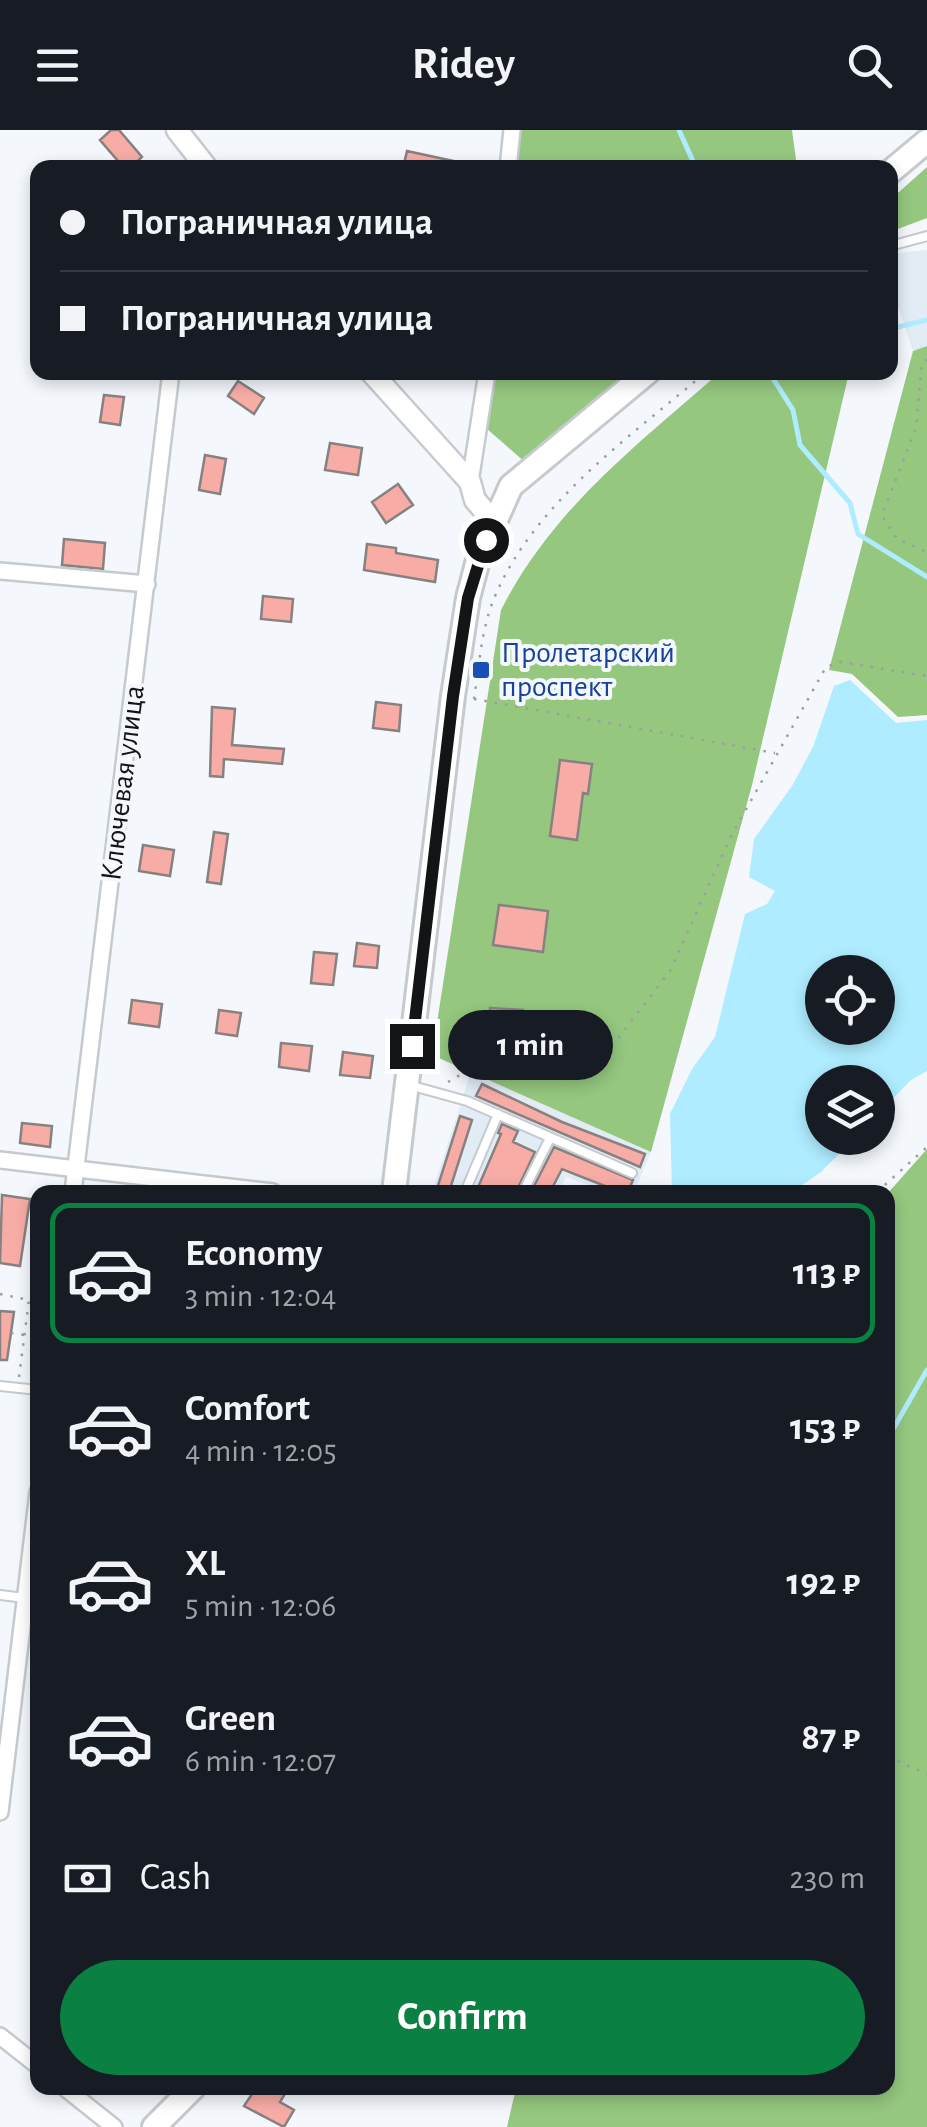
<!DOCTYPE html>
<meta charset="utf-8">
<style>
:root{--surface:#171b24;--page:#20242c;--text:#f1f3f6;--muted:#9ea1a6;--line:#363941;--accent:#0b8043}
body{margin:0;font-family:"Alegreya Sans",sans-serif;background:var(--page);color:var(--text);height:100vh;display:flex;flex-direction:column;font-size:38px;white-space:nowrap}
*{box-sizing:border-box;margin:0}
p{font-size:32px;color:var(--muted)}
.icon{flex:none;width:55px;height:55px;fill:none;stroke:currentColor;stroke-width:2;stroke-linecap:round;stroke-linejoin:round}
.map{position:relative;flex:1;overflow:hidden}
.side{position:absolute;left:30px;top:1055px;width:865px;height:910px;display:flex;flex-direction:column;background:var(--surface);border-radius:20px;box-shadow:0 5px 15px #0003}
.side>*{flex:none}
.hud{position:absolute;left:30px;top:30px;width:868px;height:220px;border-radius:20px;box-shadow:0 5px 15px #0003;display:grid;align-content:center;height:220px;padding:0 30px;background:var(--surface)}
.controls{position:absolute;left:805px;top:825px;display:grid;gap:20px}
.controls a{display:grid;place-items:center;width:90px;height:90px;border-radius:50%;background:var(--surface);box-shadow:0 5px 15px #0003;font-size:50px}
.end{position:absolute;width:45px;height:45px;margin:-22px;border:12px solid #121415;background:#fff;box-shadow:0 0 0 5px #fff}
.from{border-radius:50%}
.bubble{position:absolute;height:70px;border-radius:35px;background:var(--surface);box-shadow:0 5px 15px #0003;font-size:32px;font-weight:600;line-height:70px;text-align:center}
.hud b{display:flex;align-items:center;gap:35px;height:95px;font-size:38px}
.hud b+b{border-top:2px solid var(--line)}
.hud i{width:25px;height:25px;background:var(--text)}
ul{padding:18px 0 0;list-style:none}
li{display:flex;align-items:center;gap:30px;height:140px;margin:0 20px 15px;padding:0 10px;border:5px solid transparent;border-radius:20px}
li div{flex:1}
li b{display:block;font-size:38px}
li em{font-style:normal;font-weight:600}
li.current{border-color:var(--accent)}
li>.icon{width:90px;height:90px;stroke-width:1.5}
.pay{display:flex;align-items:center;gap:25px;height:110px;padding:0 30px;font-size:38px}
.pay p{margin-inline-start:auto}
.primary-button{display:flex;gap:20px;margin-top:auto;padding:20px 30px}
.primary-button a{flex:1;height:115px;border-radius:60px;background:var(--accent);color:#fff;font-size:40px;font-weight:600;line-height:115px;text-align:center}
header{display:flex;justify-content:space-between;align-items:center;height:130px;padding:0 30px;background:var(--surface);font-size:45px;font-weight:600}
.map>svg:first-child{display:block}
.built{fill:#e1ecf5}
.forest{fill:#95c77f}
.water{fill:#afecff;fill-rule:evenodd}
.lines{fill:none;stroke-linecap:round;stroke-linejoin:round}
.stream{stroke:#afecff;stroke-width:5}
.building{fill:#f7aca6;stroke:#878180;stroke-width:2.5}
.service-casing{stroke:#c5cace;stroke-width:12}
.minor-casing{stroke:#c5cace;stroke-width:20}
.tertiary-casing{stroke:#c5cace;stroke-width:25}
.secondary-casing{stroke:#c5cace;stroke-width:28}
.path{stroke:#9b9ea2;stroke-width:2.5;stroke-dasharray:2.5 8;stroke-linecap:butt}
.service{stroke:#fff;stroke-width:8}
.minor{stroke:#fff;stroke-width:15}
.tertiary{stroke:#fff;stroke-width:20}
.secondary{stroke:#fff;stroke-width:22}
.route{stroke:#121415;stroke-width:12}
.transit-dot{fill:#1a4fb4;stroke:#f4f8fd;stroke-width:4}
.labels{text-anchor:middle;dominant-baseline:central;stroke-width:8;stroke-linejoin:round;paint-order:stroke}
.transit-label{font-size:30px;fill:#164399;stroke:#f4f8fd;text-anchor:start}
.street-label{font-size:30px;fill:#121415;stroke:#f4f8fd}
</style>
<header><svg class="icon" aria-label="menu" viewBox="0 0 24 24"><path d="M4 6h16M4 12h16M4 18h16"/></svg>Ridey<svg class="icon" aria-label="search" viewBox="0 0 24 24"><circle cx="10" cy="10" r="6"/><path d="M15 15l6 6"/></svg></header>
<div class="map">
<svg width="927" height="1997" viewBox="0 0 927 1997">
<rect width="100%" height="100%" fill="#f4f8fd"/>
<path class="built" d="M927 120V216L913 221 890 153V124Z
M471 942 651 1022 634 1062H607L566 1047 558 1062H432Z"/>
<path class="forest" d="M520 0H792L797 37H516Z
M927 37V88L890 102V70Z
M927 216V585L898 587 852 544 829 540 913 221Z
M492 243H627L526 333 486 298Z
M719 243H849L752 655 651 1022 432 925 501 480C553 378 635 317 719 243Z
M927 1019V1997H507L516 1958H888V1063Z"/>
<path class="water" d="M850 550 896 593 927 590V941L911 950 878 984V952H822V1008H855L821 1042 792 1062H672L670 984 692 939 715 907 745 784 767 774 775 761 749 747 754 709 792 656 813 617 834 556ZM822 842H878V898H822Z"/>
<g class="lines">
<path class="stream" d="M679 0 696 38
M890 199 927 190
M769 242 793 280 800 315 850 373 858 404 927 447
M888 1308 927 1240"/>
</g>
<path class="building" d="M111 0H119L142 27 130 38H124L100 10Z
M407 21 458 32 457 38H403Z
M238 251 264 268 254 284 228 266Z
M104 265 124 267 120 295 100 292Z
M330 313 362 318 358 345 325 340Z
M205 325 226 329 220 364 199 360Z
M398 354 413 375 386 393 372 372Z
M64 409 105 413 103 439 62 435Z
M367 414 396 418V423L438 430 435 452 364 440Z
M263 466 293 469 291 492 261 489Z
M376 572 401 575 399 601 373 598Z
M212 577 235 579 232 615 284 619 282 634 224 629 223 647 210 646Z
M560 630 592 634 588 664 583 663 577 710 550 706Z
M214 702 228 704 221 754 207 752Z
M143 715 174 720 170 746 139 741Z
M499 775 548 781 543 822 493 815Z
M357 813 379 816 377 838 354 836Z
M314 822 337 824 333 855 311 853Z
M132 870 162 874 159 897 129 893Z
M490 878 523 880 522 905 489 903Z
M219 880 241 883 237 906 216 903Z
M281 913 312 916 309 941 279 937Z
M343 922 373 926 370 948 340 945Z
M482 954 562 992 645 1024 640 1037 476 966Z
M460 986 472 990 449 1062H436Z
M22 993 52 996 50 1017 20 1013Z
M502 994 518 1001 513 1012 535 1022 516 1062H476L501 1004 498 1003Z
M554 1017 633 1050 628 1062H620L562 1039 550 1062H531Z
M2 1065 30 1069 20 1136 0 1133Z
M0 1181 14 1182 7 1230H0Z
M256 1958H279L286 1962 280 1972 294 1980 284 1997 244 1976Z"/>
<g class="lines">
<g class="service-casing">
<path id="service" d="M890 116 927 106
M409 955 467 971 632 1043
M465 1062 498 984
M523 1062 550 1008
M37 1103 38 1104
M0 1256 38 1260
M0 1465 25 1468"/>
</g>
<g class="minor-casing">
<path id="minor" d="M508 38 512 0
M470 352 487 242
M0 441 147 454
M0 1030 273 1062
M73 1062 171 242
M0 1682 38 1362
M0 1906 38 1936
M65 1958 114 1997"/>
</g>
<g class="tertiary-casing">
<path id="tertiary" d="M177 0 207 38
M371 242 470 352 475 370 493 391"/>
</g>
<g class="secondary-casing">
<path id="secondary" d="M890 42 927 11
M394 1062 453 566 468 468 478 430 511 356 648 242
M154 1997 193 1958"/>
</g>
<path class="path" d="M927 230 922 232 916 298 882 385 897 409 927 422
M474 569C479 537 481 502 493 471 532 374 629 308 706 242
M474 569 775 623
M448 952 472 938 546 930 616 911 670 841 730 708 826 537 841 532 927 546
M877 1062 927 1017
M0 1164 38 1172
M11 1203 38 1207
M19 1247 29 1170
M888 1627 927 1644"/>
<use href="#service" class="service"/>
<use href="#minor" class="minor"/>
<use href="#tertiary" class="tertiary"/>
<use href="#secondary" class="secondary"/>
</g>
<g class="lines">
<path class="route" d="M412 916 453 566 468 468 486 410"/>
</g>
<rect class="transit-dot" x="471" y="530" width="20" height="20" rx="5"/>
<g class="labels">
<g class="transit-label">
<text x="501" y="523">Пролетарский<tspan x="501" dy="34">проспект</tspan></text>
</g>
<g class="street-label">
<text transform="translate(123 653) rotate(-83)">Ключевая улица</text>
</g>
</g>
</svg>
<div class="controls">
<a><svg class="icon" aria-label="locate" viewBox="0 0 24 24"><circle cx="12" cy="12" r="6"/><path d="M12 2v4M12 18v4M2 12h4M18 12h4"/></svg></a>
<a><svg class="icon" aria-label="layers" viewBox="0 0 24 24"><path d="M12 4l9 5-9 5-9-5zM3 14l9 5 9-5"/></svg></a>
</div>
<i class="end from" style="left:486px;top:410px"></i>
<i class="end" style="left:412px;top:916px"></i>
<div class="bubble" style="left:448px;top:880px;width:165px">1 min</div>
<div class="hud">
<b><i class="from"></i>Пограничная улица</b>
<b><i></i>Пограничная улица</b>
</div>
<section class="side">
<ul>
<li class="current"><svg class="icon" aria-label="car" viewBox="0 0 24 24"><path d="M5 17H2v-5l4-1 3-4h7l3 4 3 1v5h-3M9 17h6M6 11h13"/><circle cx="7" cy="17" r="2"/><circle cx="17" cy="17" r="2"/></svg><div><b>Economy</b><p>3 min · 12:04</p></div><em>113 ₽</em></li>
<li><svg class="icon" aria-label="car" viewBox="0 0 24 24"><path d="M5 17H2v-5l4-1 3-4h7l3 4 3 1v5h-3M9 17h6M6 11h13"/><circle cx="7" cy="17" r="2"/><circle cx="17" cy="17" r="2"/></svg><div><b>Comfort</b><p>4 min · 12:05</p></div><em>153 ₽</em></li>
<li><svg class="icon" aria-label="car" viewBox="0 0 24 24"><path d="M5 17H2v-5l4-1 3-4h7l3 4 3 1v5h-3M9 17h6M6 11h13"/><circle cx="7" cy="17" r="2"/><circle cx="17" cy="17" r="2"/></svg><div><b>XL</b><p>5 min · 12:06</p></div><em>192 ₽</em></li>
<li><svg class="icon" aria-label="car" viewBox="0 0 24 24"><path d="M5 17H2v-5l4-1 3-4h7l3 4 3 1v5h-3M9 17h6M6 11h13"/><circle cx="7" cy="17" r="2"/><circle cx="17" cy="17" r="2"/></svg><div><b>Green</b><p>6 min · 12:07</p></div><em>87 ₽</em></li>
</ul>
<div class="pay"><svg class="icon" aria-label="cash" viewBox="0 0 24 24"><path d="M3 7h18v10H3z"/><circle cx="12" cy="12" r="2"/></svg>Cash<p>230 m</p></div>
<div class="primary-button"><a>Confirm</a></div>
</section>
</div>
